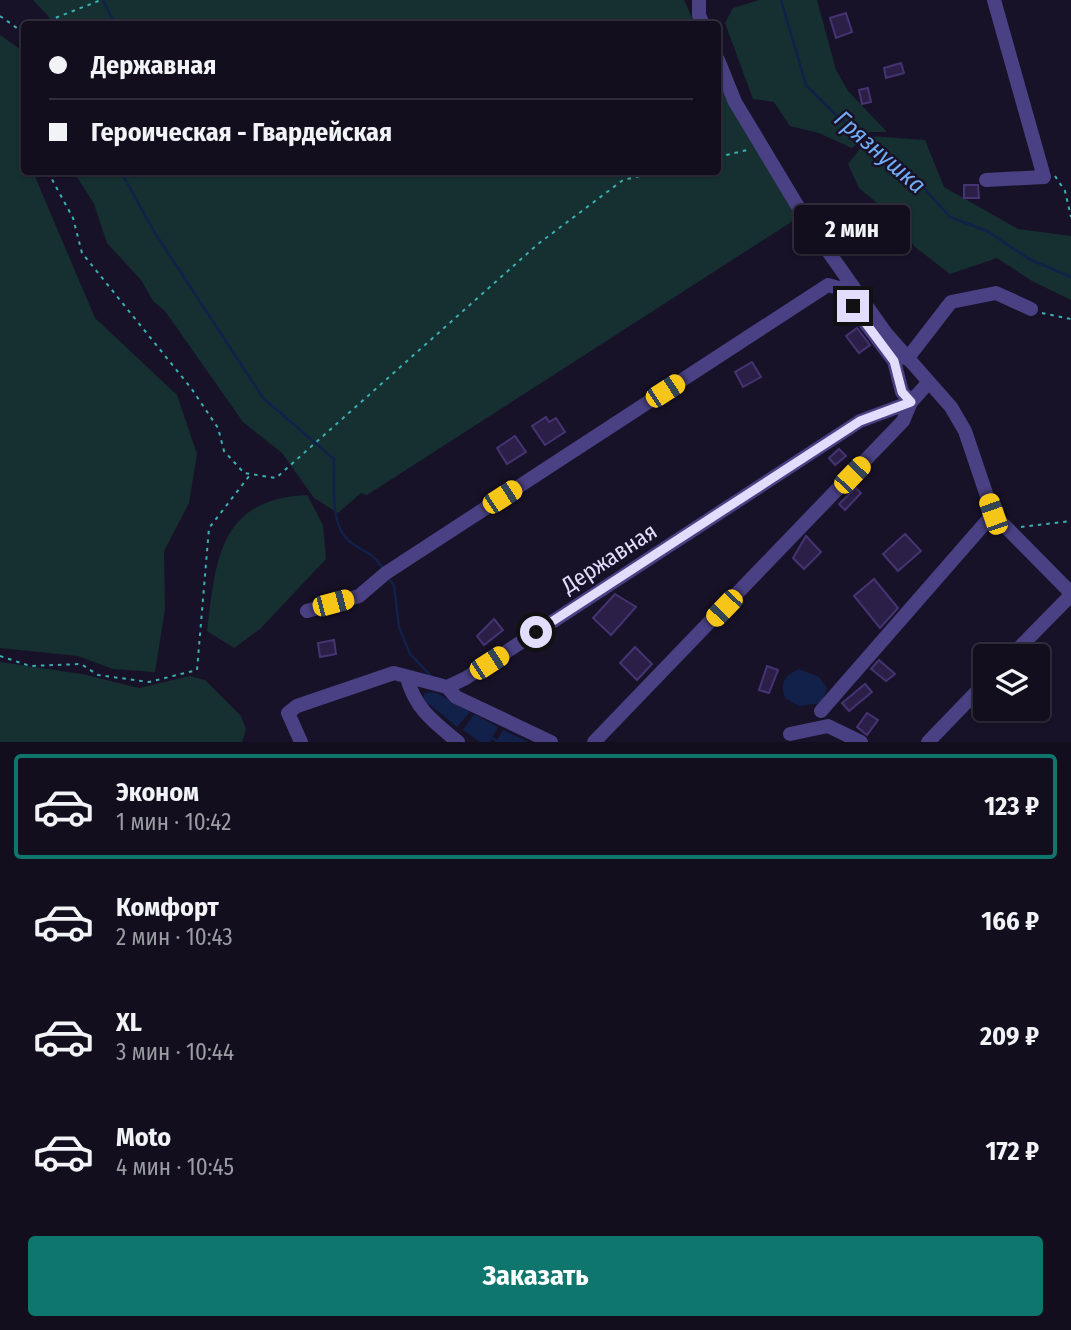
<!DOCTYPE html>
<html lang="ru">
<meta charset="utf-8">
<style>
:root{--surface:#120e1e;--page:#1f1c2b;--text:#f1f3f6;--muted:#9c9ca4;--line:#312e3c;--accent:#0f766e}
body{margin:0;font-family:"Fira Sans Condensed",sans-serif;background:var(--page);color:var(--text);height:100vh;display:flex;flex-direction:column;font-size:26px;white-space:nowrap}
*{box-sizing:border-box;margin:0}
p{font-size:23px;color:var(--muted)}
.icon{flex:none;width:38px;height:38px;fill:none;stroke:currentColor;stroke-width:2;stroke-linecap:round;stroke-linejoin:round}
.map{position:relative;height:742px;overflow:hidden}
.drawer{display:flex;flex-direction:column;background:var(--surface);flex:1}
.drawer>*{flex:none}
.banner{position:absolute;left:21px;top:21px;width:700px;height:154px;border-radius:7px;box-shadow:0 2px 5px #0004,0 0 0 2px var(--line);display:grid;align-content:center;height:154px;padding:0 28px;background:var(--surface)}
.fabs{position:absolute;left:973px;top:644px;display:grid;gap:14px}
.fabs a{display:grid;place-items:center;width:77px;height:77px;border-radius:7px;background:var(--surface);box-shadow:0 2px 5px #0004,0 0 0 2px var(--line);font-size:35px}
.end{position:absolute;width:32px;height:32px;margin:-16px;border:9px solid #e2dcfd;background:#111;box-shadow:0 0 0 4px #111}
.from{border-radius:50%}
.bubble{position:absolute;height:49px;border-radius:7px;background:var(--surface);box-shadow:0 2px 5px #0004,0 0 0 2px var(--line);font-size:23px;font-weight:700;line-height:49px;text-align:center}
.car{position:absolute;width:21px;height:42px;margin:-21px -10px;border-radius:9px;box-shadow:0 0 5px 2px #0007;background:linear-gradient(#f5c518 24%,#345 0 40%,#f5c518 0 76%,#345 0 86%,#f5c518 0)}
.banner b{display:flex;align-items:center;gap:24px;height:66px;font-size:26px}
.banner b+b{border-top:2px solid var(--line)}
.banner i{width:18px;height:18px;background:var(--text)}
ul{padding:12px 0 0;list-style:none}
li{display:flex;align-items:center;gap:21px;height:105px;margin:0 14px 10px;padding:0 14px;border:4px solid transparent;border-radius:7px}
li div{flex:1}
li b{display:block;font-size:26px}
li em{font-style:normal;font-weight:700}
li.active{border-color:var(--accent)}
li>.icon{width:63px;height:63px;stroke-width:1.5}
.primary-button{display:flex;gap:14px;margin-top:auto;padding:14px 28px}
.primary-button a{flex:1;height:80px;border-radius:7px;background:var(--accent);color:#fff;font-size:28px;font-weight:700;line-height:80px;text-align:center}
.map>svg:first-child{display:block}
.green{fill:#163032}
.water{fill:#112149}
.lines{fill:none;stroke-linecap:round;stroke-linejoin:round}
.stream{stroke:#112149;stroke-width:2.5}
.building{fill:#2b1f48;stroke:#453372;stroke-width:2}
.path{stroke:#39b0b3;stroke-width:2;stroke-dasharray:3.5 5;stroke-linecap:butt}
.minor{stroke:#494184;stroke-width:14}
.route{stroke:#e2dcfd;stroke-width:9}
.labels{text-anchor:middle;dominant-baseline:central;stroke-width:5;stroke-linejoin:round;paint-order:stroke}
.street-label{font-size:23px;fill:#e2dcfd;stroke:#181228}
.water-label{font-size:24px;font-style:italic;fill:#71acf5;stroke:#181228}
</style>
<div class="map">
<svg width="1071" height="742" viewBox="0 0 1071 742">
<rect width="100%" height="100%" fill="#181228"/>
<path class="green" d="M33 0H684L695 24H51L49 17Z
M759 0H817L836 70 848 91 887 132H870L852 148 819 133 790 126 774 102 753 99 725 23 733 8Z
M0 35 24 52V172H33L95 318 177 395 197 454 189 503 164 551 165 609 155 672 113 669 78 656 0 648Z
M718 75 799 217 367 495 361 493 338 513 314 498 282 453 243 422 165 311 153 301 141 280 107 243 94 204 74 172H718Z
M870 136 925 140 944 187 1018 229 1071 236V300L1032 281 997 258 950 274 915 247 888 212 859 188 848 164Z
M307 495 323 525 326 559 260 629 234 648 207 631C216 559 219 499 307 495Z
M0 662 82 674 139 688 190 676 205 680 241 716 246 729 242 742H0Z"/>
<path class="water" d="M799 669 819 677 827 688 822 703 799 706 785 698C780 682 784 676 799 669Z
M429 692 437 693 470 712 457 727 424 700V694Z
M474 714 498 727 490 742H480L463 730Z
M503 730 529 742H496Z"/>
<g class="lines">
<path class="stream" d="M103 0 115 24H121
M781 0 806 85 838 117 912 175 950 217 987 231 1029 259 1071 277
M121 172 155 233 263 398 334 459C335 483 329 523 348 540 361 552 371 550 382 567
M390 580 394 586 399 627 410 654 431 676
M489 736 498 742"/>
</g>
<path class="building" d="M846 13 852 32 836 38 830 18Z
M901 63 904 73 886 78 884 68Z
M868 88 871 102 862 104 859 90Z
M964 185H978L979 198H964Z
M857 328 870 345 859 353 846 336Z
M752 362 761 377 743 387 735 372Z
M546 417 549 422 556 418 565 432 545 445 532 426Z
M515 436 526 452 507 464 497 448Z
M839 449 846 456 835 465 829 458Z
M856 488 861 493 845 510 839 504Z
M905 534 921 551 898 571 883 554Z
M806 536 821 552 804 569 793 558Z
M874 579 898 608 880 628 854 596Z
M615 594 636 607 611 635 593 618Z
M494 619 503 630 484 645 477 636Z
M334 640 336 654 320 657 318 643Z
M635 647 652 664 637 680 620 663Z
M879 660 895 674 886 681 871 669Z
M767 666 778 670 769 693 759 690Z
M865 684 872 692 849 711 842 703Z
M867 713 878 720 867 735 857 727Z"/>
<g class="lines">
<path class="path" d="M0 16 24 33
M40 24 101 0
M718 157 751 149
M48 172 73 218 82 253 191 388 218 428 224 451 244 473 276 478 538 244 623 180 658 172
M1055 176 1065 191 1071 217
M1042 313 1071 319
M1021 527 1071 521
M0 656 30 666 81 664 98 675 149 682 197 670 209 528 250 475"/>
<path class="minor" d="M699 0V15L703 24
M718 60 735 102 806 220 885 332 951 407 965 431 993 514 1071 593
M986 180 1044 177 994 0
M907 359 951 302 996 293 1031 309
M307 611 359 596 386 573 828 285 839 288 894 361 902 392 911 402 903 421 594 742
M1011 656 1071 595
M407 678C416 710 434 722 458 742
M447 687 456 697 551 742
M821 711 993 514
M790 734 828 726 861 742
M301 742 288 713 297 706 394 673 447 687 466 678 860 421 911 402 928 383
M928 742 985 683"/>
</g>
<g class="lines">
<path class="route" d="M536 632 860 421 911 402 902 392 894 361 853 306"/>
</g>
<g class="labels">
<g class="street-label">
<text transform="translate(609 558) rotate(-33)">Державная</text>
</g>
<g class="water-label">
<text transform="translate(880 152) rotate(41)">Грязнушка</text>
</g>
</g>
</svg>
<div class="fabs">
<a><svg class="icon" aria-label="layers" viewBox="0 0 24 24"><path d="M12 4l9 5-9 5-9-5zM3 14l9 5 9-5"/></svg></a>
</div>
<i class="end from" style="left:536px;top:632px"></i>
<i class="end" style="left:853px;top:306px"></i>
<div class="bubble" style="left:794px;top:205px;width:116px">2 мин</div>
<i class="car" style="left:665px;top:391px;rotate:57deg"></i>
<i class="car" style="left:852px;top:475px;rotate:44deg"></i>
<i class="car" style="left:502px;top:497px;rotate:57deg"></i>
<i class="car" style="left:993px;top:514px;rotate:341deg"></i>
<i class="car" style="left:333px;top:603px;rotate:75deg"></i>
<i class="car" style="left:724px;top:608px;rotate:224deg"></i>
<i class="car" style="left:489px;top:663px;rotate:57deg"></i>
<div class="banner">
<b><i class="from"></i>Державная</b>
<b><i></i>Героическая - Гвардейская</b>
</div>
</div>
<section class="drawer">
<ul>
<li class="active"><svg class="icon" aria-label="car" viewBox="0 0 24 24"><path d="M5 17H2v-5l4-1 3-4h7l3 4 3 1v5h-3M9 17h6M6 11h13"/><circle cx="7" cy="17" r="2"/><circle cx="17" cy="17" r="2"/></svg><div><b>Эконом</b><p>1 мин · 10:42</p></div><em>123 ₽</em></li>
<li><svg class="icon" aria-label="car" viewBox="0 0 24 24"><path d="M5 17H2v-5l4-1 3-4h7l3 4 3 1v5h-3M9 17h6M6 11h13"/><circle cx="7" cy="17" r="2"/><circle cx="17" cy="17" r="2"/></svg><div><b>Комфорт</b><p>2 мин · 10:43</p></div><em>166 ₽</em></li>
<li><svg class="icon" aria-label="car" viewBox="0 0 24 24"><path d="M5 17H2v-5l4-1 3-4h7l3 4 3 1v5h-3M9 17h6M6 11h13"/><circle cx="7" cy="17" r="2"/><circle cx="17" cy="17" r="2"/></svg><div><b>XL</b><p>3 мин · 10:44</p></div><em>209 ₽</em></li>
<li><svg class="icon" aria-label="car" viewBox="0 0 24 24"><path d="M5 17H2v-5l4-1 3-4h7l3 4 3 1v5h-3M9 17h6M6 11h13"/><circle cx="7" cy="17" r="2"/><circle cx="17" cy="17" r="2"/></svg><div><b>Moto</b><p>4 мин · 10:45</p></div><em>172 ₽</em></li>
</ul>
<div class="primary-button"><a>Заказать</a></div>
</section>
